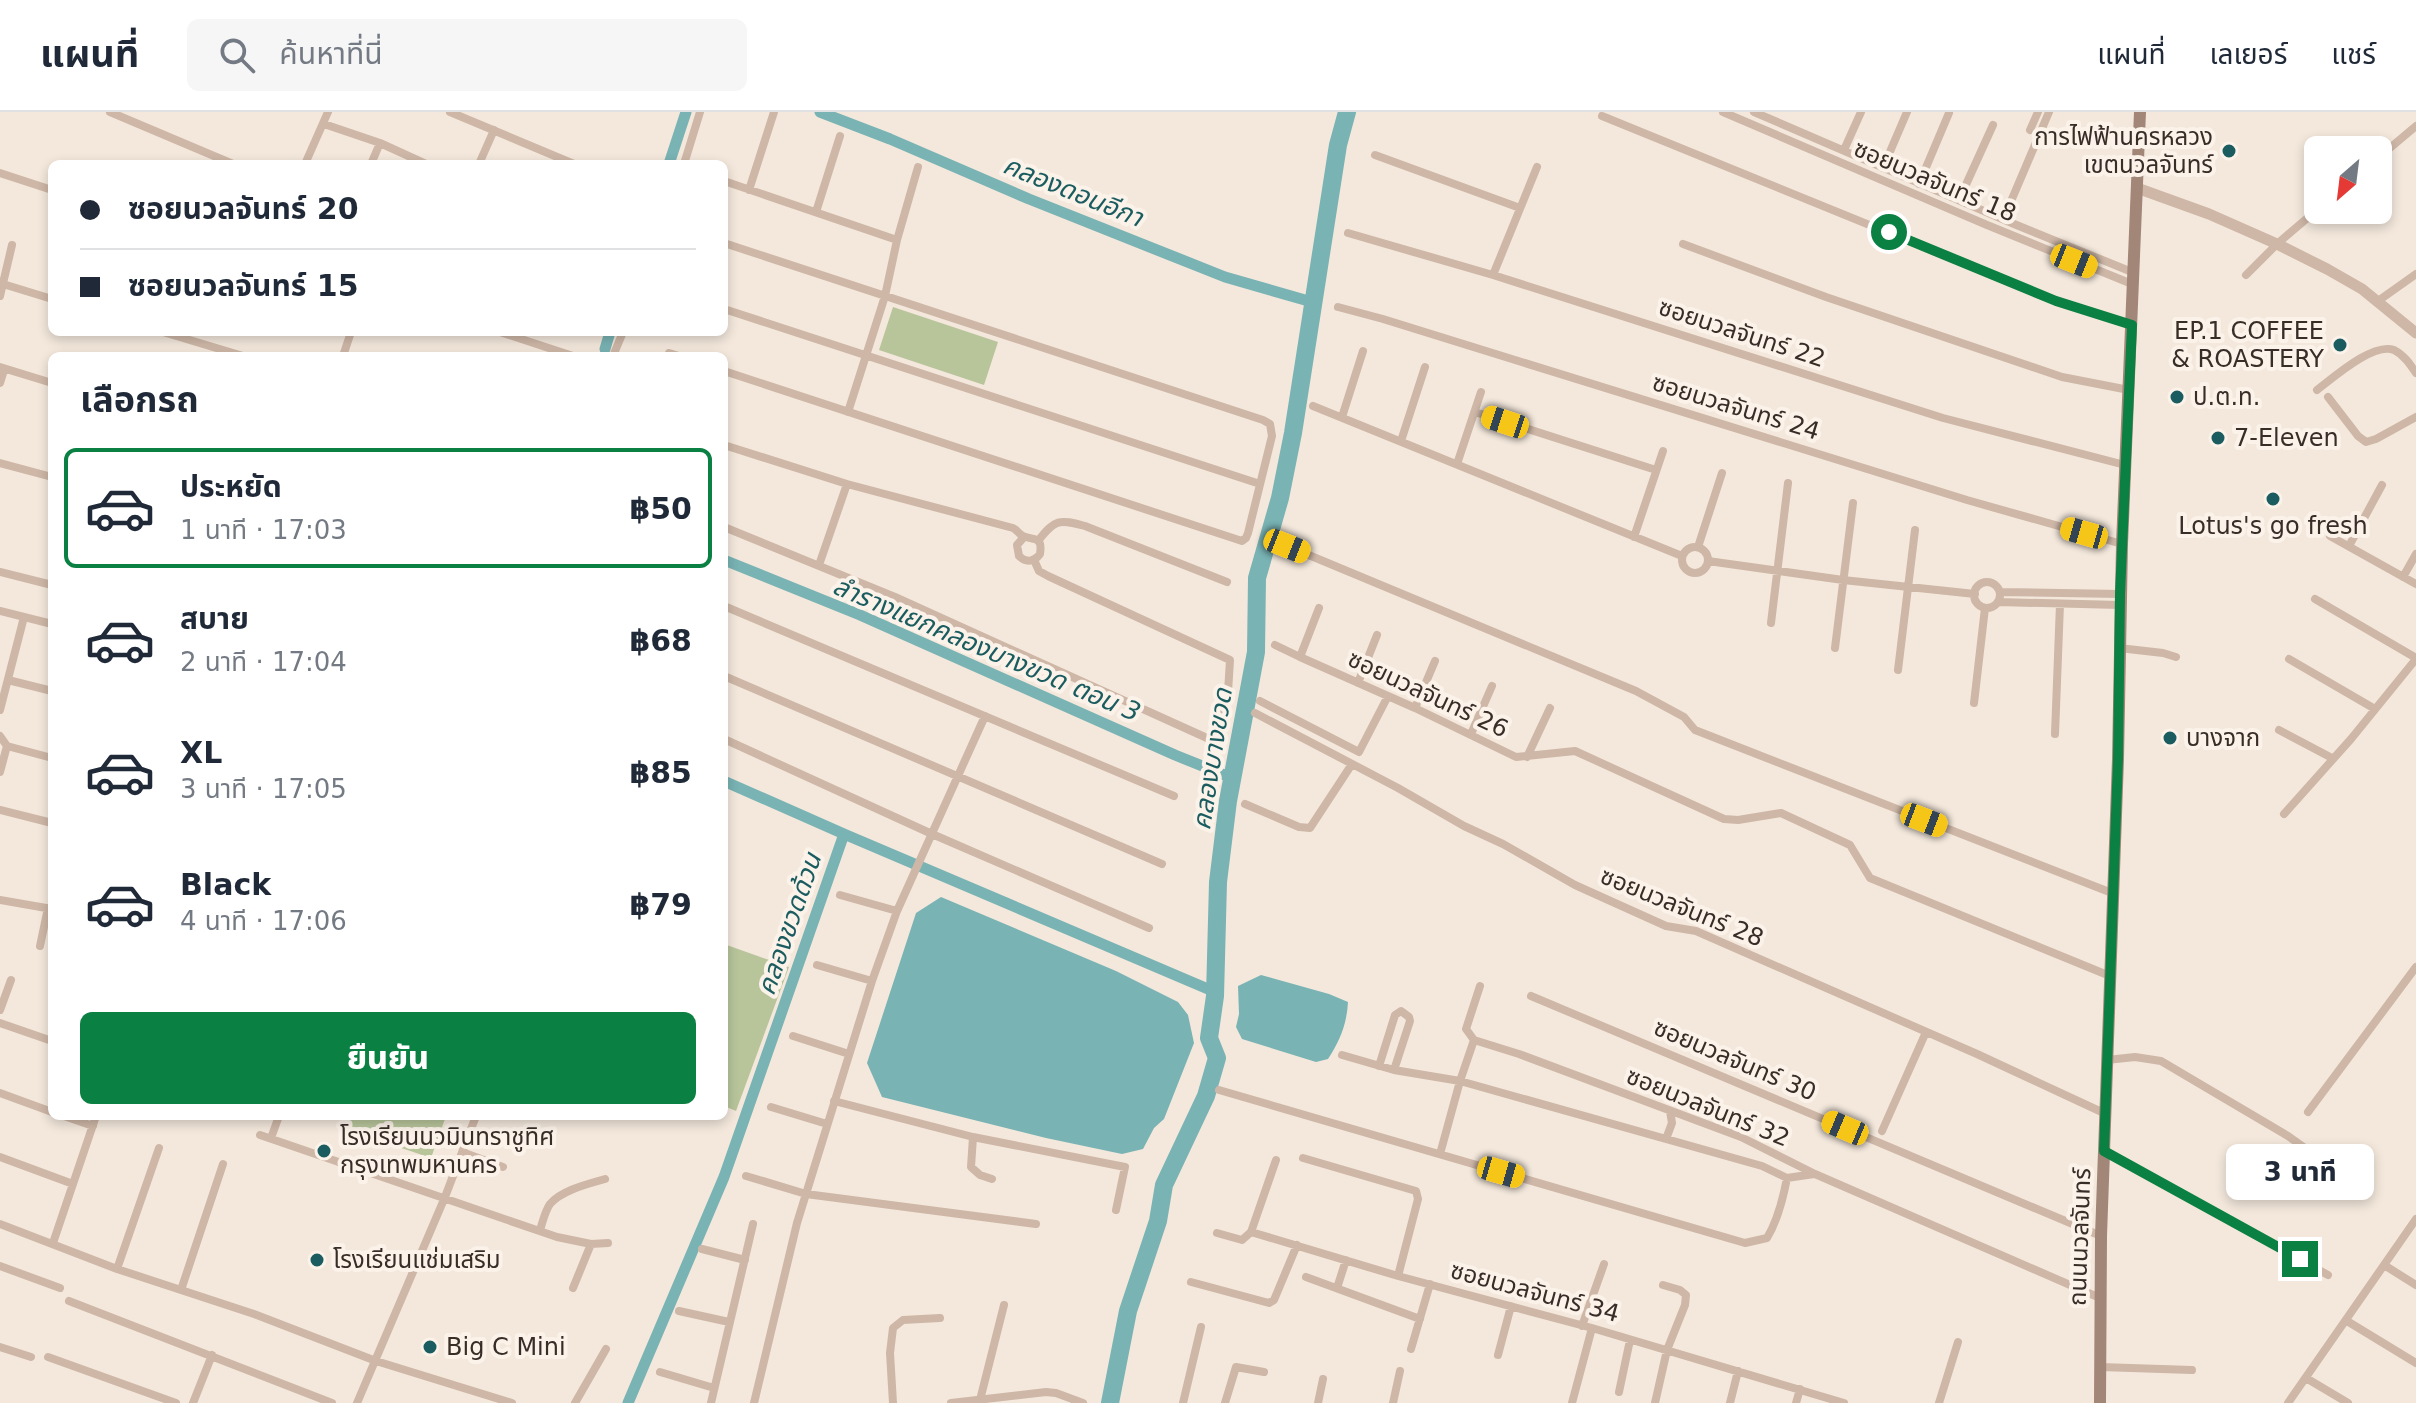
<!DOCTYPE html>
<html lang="th">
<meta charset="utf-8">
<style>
:root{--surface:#fff;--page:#f6f6f7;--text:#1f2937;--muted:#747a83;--line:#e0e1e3;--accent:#0b8043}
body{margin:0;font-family:"DejaVu Sans","Noto Sans Thai",sans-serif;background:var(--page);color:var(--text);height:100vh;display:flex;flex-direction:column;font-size:30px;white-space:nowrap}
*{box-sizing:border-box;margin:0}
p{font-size:26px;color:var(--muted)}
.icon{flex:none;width:44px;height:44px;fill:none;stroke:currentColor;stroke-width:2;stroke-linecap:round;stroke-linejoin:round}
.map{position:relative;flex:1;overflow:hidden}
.details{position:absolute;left:48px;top:240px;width:680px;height:768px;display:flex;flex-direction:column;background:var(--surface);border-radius:12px;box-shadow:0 4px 12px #0003}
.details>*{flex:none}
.banner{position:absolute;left:48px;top:48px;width:680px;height:176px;border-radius:12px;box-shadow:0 4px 12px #0003;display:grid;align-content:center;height:176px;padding:0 32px;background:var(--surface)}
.needle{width:52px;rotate:208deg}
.controls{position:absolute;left:2304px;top:24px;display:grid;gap:16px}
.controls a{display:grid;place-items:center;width:88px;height:88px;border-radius:12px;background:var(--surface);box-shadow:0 4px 12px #0003;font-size:40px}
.end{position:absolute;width:36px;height:36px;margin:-18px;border:10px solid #0b8043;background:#fff;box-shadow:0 0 0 4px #fff}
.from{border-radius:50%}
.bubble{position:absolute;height:56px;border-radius:12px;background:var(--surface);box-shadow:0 4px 12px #0003;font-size:26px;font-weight:800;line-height:56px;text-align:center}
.car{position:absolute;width:24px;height:48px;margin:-24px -12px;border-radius:10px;box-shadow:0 0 6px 2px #0007;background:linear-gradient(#f5c518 24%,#345 0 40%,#f5c518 0 76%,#345 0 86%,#f5c518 0)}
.banner b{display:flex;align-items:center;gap:28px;height:76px;font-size:30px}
.banner b+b{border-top:2px solid var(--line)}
.banner i{width:20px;height:20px;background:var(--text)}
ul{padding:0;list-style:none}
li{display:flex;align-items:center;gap:24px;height:120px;margin:0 16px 12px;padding:0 16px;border:4px solid transparent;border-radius:12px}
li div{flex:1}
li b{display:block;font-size:30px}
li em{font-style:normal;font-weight:800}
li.current{border-color:var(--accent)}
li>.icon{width:72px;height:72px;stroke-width:1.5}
h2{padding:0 32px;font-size:36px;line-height:96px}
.button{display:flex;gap:16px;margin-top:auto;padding:16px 32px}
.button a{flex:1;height:92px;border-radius:12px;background:var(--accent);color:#fff;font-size:32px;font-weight:800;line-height:92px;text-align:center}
header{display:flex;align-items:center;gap:48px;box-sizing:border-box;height:112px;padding:0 40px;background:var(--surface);border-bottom:2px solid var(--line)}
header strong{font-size:38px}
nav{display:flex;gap:44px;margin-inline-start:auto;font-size:28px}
.search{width:560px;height:72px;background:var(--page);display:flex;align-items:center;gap:20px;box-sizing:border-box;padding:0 28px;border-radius:12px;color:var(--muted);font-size:30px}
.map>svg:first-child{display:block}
.green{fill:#b8c59b}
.water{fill:#79b3b4}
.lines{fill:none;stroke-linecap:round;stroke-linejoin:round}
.canal{stroke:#79b3b4;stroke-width:11}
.river{stroke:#79b3b4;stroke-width:18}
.minor{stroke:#ceb7a7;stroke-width:8}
.tertiary{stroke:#ceb7a7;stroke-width:11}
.secondary{stroke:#a28678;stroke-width:12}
.route{stroke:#0b8043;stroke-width:10}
.poi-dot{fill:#1a5c5f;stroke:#fbf2e9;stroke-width:3}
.labels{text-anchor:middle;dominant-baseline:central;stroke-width:8;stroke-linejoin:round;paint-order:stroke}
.poi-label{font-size:24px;fill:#392d28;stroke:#fbf2e9;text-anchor:start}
.street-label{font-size:24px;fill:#392d28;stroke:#fbf2e9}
.water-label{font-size:26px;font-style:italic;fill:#1a5c5f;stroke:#fbf2e9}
</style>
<header>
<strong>แผนที่</strong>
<div class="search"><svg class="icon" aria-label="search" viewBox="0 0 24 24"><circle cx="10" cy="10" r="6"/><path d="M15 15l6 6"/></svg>ค้นหาที่นี่</div>
<nav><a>แผนที่</a><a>เลเยอร์</a><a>แชร์</a></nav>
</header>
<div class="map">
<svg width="2416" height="1291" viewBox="0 0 2416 1291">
<rect width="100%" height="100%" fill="#f4e8dc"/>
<path class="green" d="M893 195 998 230 984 273 879 238Z
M724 832 789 855 736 999 724 994Z
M349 1004H446L431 1046 345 1017Z"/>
<path class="water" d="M941 785 1116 859 1178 890 1188 903 1194 931 1164 1007 1154 1016 1143 1037 1122 1042 1046 1026 882 985 867 951 916 801Z
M1261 863 1329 882 1348 890C1347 911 1340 929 1328 947L1316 950 1242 927 1236 915 1239 902 1238 874Z"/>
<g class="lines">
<path class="canal" d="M820 0 890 27 1029 87 1225 165 1312 190
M669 52 686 0
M605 237 610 220
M724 448 860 503 1175 643 1232 666
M726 670 844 722
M628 1291 724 1065 844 722 1215 880"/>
<path class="river" d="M1110 1291 1128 1199 1158 1109 1164 1073 1206 984 1217 946 1209 926 1215 884 1218 770 1228 689 1256 540 1257 466 1280 386 1293 321 1338 33 1347 0"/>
<path class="minor" d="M110 0 233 52
M450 0 574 52
M1723 0 1987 113 2132 172
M1754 0 2014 112 2132 160
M1602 4 2056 189 2132 213
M324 12 380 31 426 52
M2030 18 2038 0
M1844 38 1861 0
M1375 43 1520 96
M2378 46 2416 14
M305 52 328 0
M371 52 380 31
M479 52 494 18
M684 52 700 0
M1883 56 1907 0
M0 61 52 78
M724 69 897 128
M1919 72 1949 1
M749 78 774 0
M1959 88 1993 13
M816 100 840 24
M2006 101 2049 0
M1348 121 1493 163 1943 306 2125 353
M724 131 1263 308 1270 312 1272 324 1248 421 1246 426 1242 429 724 259
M1683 132 1826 185 2062 265 2129 278
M1493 163 1537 55
M2246 163 2277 132 2318 97
M3 172 52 187
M0 184 12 133
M2378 189 2416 162
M1338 195 1383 207 1967 388 2122 432
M724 197 1260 372
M163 220 243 244
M500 220 573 244
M669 241 679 244
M343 244 351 220
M613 244 623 220
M0 255 52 271
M0 271 4 258
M2317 278C2333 266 2373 230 2394 238 2404 243 2410 252 2416 261
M2328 285 2358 324 2366 330 2376 327 2416 305
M1313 294 1682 444
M848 300 885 184 897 128 918 55
M1475 300 1656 358
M1342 305 1363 239
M1401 329 1425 255
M724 333 847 372 1013 416C1017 418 1019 422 1023 424 1033 429 1043 423 1040 442 1034 450 1026 451 1019 444L1017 433 1024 425
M0 351 52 365
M1457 352 1481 280
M724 415 895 485 1207 626 1215 625 1228 580 1230 548 1048 464 1039 459 1034 448
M2330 424 2416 472
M1634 425 1663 339
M1038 429C1055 407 1059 407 1085 414L1227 470
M1287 434 1636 579 1684 605 1695 618 2112 781
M2349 434 2382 373
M1682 448a13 13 0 1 1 26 0a13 13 0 1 1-26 0Z
M1698 435 1722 361
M1708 449 1843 468 1975 482
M819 453 847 372
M0 460 52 473
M2403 465 2416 442
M1974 483a13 13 0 1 1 26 0a13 13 0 1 1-26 0Z
M2000 480 2120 482
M2315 487 2416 546
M1998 490 2120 493
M724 494 1174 684
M1319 496 1300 545 1415 596 1516 645 1575 639 1724 707 1738 708 1781 701 1850 733 1870 766 2110 864
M0 499 52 512
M1771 511 1788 371
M1275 533 1300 545
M1835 536 1853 391
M2119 536 2163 541 2176 545
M2289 547 2375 597
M1898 558 1915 418
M724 564 1162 752
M8 568 52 579
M1358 571 1377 523
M1260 589 1359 640 1388 584
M1974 591 1985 496
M1415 596 1435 549
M0 598 24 505
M1255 601 1398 676 1464 714 1503 732 1575 773 1666 814 1696 819 1977 942 2106 1002
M2279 618 2332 646
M1471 622 1492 574
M2055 622 2060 492
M0 624 7 634 52 646
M724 627 932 722 1149 816
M1527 645 1550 596
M0 660 7 634
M1245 692 1299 715 1310 716 1352 652
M0 698 52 711
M2284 702 2351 627 2416 547
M840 783 897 799
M0 788 52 797
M40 834 48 796
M817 853 872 869
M1531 884 2101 1124
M0 898 11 868
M0 911 52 929
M793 924 849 942
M1474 928 1519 942 1741 1025 1815 1062 2100 1186
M1342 943 1394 958 1460 969 1762 1054 1787 1066
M2107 948 2135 945 2161 949 2288 1024 2365 1079
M1379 954 1395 903 1401 899 1409 905 1410 909 1394 958
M1219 978 1745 1131 1767 1126C1778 1108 1783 1087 1787 1066L1814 1062
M0 981 52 1000
M834 989 973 1025 1125 1055 1116 1098
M771 995 827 1012
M2308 1000 2416 855
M64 1004 93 1014
M1882 1019 1926 920
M260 1023 557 1125 591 1132 608 1131
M973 1025 971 1055 980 1063 992 1067
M271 1026 279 1004
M1666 1027 1672 1011 1670 999
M2104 1039 2328 1163
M462 1040 503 1055
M1440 1042 1460 969 1474 928 1466 917 1480 874
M0 1045 73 1072
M1303 1046 1416 1079 1418 1087 1398 1164
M746 1064 806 1082 1036 1112
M0 1112 117 1157 254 1202 376 1249 512 1291
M540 1118C543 1109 545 1099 550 1092 562 1078 588 1072 605 1067
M1251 1120 1276 1048
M1217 1121 1242 1128 1251 1120 1398 1164 1592 1216 1844 1291
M53 1131 96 1004
M702 1137 745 1148
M2384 1153 2416 1173
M0 1154 60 1176
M117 1157 159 1036
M1306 1165 1420 1207
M1191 1170 1269 1191 1274 1188 1297 1133
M573 1176 591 1132
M1337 1176 1346 1148
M181 1178 223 1052
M69 1189 332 1291
M679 1199 729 1210
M2347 1209 2416 1251
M1582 1214 1604 1152
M0 1235 31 1245
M1411 1237 1430 1172
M1498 1243 1511 1194
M48 1245 176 1291
M2100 1255 2192 1258
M660 1260 714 1276
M2306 1266 2348 1291
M1619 1280 1630 1228
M980 1288 1004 1193
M193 1291 212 1243
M357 1291 445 1085 476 1004
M575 1291 606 1237
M711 1291 753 1112
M754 1291 797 1111 872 869 897 799 985 604
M893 1291 890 1241 893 1216 903 1208 940 1206
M951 1291 1046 1280 1056 1281 1083 1291
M1183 1291 1201 1215
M1225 1291 1236 1255 1264 1260
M1318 1291 1323 1267
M1393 1291 1400 1259
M1572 1291 1592 1216
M1655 1291 1667 1238 1685 1193 1686 1183 1680 1178 1663 1173
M1730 1291 1738 1259
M1796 1291 1800 1277
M1939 1291 1958 1230
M2288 1291 2416 1107"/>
<path class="tertiary" d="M2137 76 2209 102 2277 132 2327 157 2362 177 2416 221"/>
<path class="secondary" d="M2100 1291 2101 1124 2118 647 2122 432 2140 0"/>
</g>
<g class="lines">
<path class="route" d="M1889 120 2056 189 2132 213 2120 482 2118 647 2104 1039 2300 1147"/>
</g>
<g class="poi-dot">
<circle cx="2229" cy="39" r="8"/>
<circle cx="2340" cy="233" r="8"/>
<circle cx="2177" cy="285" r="8"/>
<circle cx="2218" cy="326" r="8"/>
<circle cx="2273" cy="387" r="8"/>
<circle cx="2170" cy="626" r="8"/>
<circle cx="324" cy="1039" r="8"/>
<circle cx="317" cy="1148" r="8"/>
<circle cx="430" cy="1235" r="8"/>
</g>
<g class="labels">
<g class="poi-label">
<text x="2213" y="25" text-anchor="end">การไฟฟ้านครหลวง<tspan x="2213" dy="28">เขตนวลจันทร์</tspan></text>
<text x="2324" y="219" text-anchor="end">EP.1 COFFEE<tspan x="2324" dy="28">&amp; ROASTERY</tspan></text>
<text x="2193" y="285">ป.ต.ท.</text>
<text x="2234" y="326">7-Eleven</text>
<text x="2273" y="414" text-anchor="middle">Lotus's go fresh</text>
<text x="2186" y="626">บางจาก</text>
<text x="340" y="1025">โรงเรียนนวมินทราชูทิศ<tspan x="340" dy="28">กรุงเทพมหานคร</tspan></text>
<text x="333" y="1148">โรงเรียนแช่มเสริม</text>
<text x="446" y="1235">Big C Mini</text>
</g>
<g class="street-label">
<text transform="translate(1935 69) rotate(23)">ซอยนวลจันทร์ 18</text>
<text transform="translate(1742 221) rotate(18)">ซอยนวลจันทร์ 22</text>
<text transform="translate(1736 295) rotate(17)">ซอยนวลจันทร์ 24</text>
<text transform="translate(1428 582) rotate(25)">ซอยนวลจันทร์ 26</text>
<text transform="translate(1682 795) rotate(22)">ซอยนวลจันทร์ 28</text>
<text transform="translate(1735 948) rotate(23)">ซอยนวลจันทร์ 30</text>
<text transform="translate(1708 995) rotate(22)">ซอยนวลจันทร์ 32</text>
<text transform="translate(2080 1125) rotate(-88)">ถนนนวลจันทร์</text>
<text transform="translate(1535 1180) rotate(15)">ซอยนวลจันทร์ 34</text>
</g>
<g class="water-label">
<text transform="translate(1073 79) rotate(22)">คลองดอนอีกา</text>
<text transform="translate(987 537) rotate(23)">ลำรางแยกคลองบางขวด ตอน 3</text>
<text transform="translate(1212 647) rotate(-81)">คลองบางขวด</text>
<text transform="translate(789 812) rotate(-71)">คลองขวดด้วน</text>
</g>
</g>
</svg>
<div class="controls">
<a><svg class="needle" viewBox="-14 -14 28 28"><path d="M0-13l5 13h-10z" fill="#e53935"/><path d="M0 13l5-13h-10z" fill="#747a83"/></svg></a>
</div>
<i class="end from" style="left:1889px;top:120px"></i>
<i class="end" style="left:2300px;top:1147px"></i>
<div class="bubble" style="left:2226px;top:1032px;width:148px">3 นาที</div>
<i class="car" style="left:2074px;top:149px;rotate:112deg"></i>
<i class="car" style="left:1505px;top:310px;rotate:288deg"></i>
<i class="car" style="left:2084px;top:421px;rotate:286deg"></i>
<i class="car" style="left:1287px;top:434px;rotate:112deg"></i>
<i class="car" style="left:1924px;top:708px;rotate:111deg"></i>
<i class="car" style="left:1845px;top:1016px;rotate:293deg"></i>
<i class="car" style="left:1501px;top:1060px;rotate:106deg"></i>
<div class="banner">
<b><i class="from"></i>ซอยนวลจันทร์ 20</b>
<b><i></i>ซอยนวลจันทร์ 15</b>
</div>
<section class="details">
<h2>เลือกรถ</h2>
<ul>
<li class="current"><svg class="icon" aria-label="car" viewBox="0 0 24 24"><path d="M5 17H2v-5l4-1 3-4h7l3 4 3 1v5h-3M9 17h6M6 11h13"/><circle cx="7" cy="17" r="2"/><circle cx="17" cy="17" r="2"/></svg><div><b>ประหยัด</b><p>1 นาที · 17:03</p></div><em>฿50</em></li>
<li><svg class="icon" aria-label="car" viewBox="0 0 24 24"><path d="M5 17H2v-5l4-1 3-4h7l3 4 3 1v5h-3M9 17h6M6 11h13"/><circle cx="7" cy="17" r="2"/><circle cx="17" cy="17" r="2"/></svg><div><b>สบาย</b><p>2 นาที · 17:04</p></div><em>฿68</em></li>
<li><svg class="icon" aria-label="car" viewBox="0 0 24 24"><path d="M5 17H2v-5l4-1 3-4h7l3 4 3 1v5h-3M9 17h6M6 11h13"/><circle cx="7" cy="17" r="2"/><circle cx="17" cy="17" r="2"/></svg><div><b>XL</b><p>3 นาที · 17:05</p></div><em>฿85</em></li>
<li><svg class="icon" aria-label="car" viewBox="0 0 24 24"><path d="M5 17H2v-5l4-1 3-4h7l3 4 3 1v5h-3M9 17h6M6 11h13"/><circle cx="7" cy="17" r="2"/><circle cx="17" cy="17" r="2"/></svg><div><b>Black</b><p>4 นาที · 17:06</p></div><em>฿79</em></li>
</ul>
<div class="button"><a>ยืนยัน</a></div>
</section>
</div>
